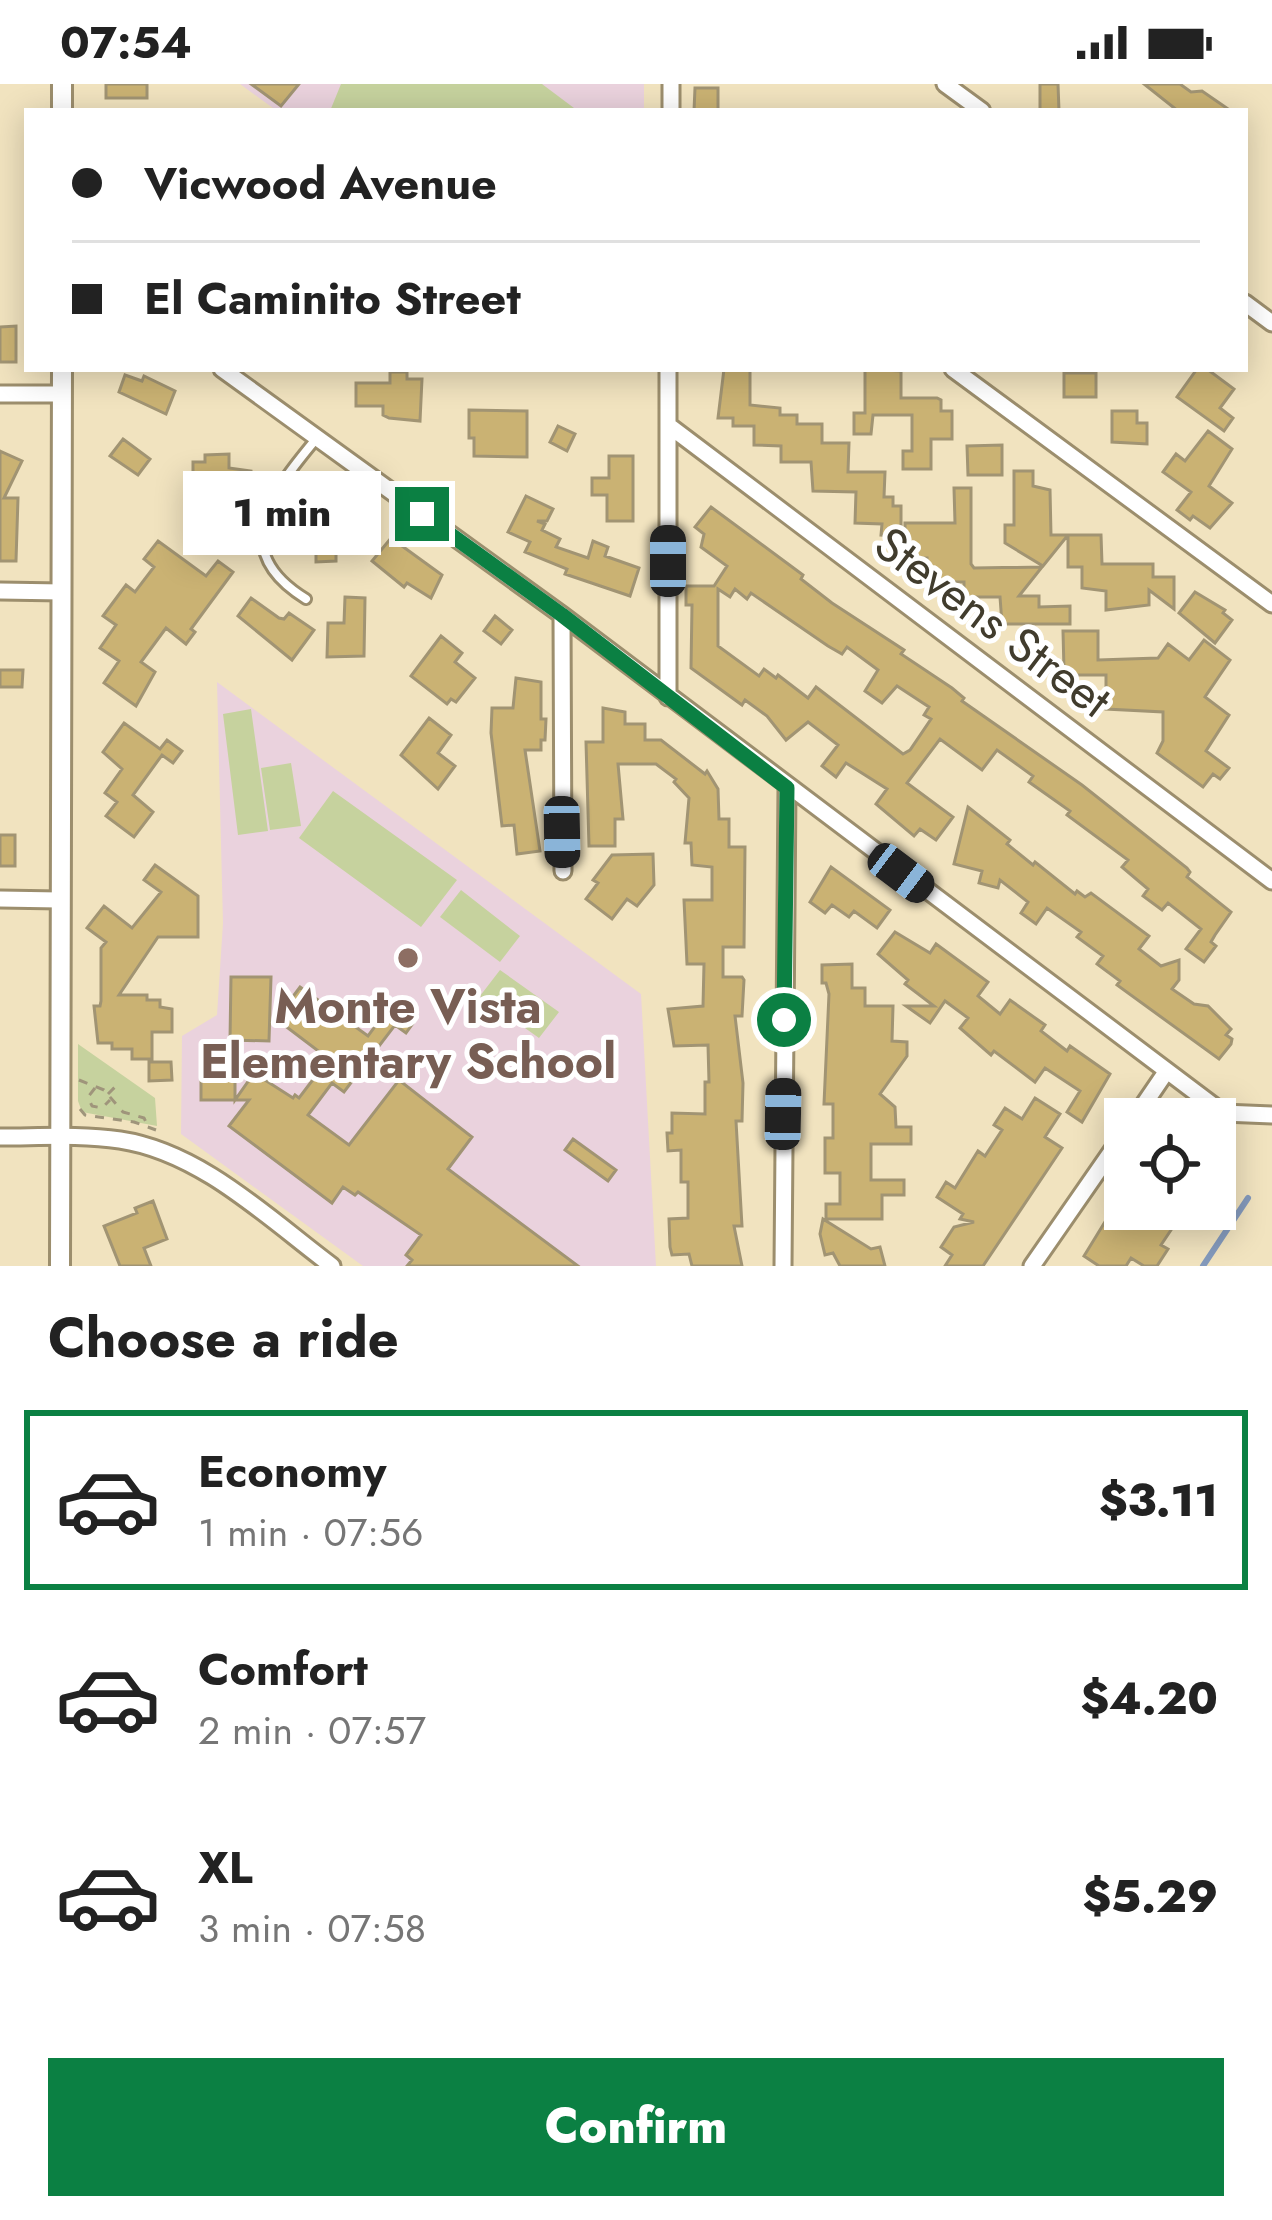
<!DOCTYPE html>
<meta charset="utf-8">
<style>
:root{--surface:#fff;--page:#f6f6f6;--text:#222;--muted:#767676;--line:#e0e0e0;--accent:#0b8043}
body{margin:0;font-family:Jost,sans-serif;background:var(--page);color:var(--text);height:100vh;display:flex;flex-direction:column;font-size:45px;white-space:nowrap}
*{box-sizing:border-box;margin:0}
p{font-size:39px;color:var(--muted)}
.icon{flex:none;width:66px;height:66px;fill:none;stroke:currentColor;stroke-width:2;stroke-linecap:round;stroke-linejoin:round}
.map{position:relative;height:1182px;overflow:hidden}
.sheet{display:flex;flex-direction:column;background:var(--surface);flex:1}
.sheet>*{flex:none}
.hud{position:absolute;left:24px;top:24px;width:1224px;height:264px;border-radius:0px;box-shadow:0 6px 30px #0003;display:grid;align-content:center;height:264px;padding:0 48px;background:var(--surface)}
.fabs{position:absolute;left:1104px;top:1014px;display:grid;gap:24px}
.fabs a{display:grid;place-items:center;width:132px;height:132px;border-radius:0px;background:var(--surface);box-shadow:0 6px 30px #0003;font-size:60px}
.end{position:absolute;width:54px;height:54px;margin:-27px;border:15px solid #0b8043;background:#fff;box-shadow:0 0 0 6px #fff}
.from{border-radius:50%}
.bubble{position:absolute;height:84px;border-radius:0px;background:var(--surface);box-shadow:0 6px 30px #0003;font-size:39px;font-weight:800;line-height:84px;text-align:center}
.car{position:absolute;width:36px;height:72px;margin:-36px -18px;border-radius:15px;box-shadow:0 0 9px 3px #0007;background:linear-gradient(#222 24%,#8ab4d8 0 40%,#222 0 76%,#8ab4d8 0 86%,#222 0)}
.hud b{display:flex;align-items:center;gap:42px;height:114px;font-size:45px}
.hud b+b{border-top:3px solid var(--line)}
.hud i{width:30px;height:30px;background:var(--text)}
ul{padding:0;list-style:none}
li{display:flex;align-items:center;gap:36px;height:180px;margin:0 24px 18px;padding:0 24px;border:6px solid transparent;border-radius:0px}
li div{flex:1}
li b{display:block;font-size:45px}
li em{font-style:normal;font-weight:800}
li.active{border-color:var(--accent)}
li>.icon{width:108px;height:108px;stroke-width:1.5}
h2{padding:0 48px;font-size:54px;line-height:144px}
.action{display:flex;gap:24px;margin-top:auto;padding:24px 48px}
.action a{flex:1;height:138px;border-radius:0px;background:var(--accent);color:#fff;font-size:48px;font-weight:800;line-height:138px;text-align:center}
.status{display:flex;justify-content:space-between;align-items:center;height:84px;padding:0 60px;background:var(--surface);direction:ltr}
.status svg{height:33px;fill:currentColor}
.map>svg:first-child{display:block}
.education{fill:#ead2dd}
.green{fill:#c6d29e}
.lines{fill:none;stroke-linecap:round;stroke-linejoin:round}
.stream{stroke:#849abc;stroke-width:6}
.building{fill:#cab273;stroke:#a19473;stroke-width:3;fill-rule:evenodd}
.service-casing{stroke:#9c8e6d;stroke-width:14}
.minor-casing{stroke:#9c8e6d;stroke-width:21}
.tertiary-casing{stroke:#9c8e6d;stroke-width:24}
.path{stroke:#9f957b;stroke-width:3;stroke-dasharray:9 9;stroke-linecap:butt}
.service{stroke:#fff;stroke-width:8}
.minor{stroke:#fff;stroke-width:15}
.tertiary{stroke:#fff;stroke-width:18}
.route{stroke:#0b8043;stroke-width:15}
.education-dot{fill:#8d6e63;stroke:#fff;stroke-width:4.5}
.labels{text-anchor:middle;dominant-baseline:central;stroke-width:10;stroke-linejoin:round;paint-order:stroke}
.street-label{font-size:48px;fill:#413c2d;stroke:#fff}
.education-label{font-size:48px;font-weight:bold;fill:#785e54;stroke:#fff}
</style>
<div class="status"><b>07:54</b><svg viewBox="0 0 49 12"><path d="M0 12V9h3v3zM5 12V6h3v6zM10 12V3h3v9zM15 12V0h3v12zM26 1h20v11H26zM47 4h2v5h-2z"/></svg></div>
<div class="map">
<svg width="1272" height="1182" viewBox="0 0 1272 1182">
<rect width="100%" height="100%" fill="#f1e3bf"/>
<path class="education" d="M240 0H644V27H277Z
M217 598 641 910 656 1182H363L181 1050 182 952 217 931 223 839Z"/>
<path class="green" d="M341 0H542L578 27H330Z
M251 625 268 747 238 751 223 630Z
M291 679 301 742 270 746 261 684Z
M333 707 457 796 421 843 299 754Z
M461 806 520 852 500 878 440 833Z
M500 886 559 928 539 954 480 912Z
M78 960 155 1014 157 1042 82 1028 78 1017Z"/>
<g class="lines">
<path class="stream" d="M1203 1182 1248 1114"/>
</g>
<path class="building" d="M106 0H147V14H106Z
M251 0H299L281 22Z
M1040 0H1058L1059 27H1040Z
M1144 0H1180L1191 8 1202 7 1231 27H1178Z
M695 4H718V27H694Z
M16 242V278H0V243Z
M724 285H750V321L780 324V331H797V340H822V359H849L848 388H885L884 413H893V422H901V452L881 451 882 440 855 439 856 408 813 407 811 378H781V362L754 361V342H733V334H718Z
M865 285 901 287V314H937L941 316V327H952V355H931V385H903V367H912V331H873L871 350H854V329H865Z
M1197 285H1207L1234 305 1220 324 1233 334 1224 347 1177 313Z
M390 288H407V295H422L420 337 389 334 383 331V322H356V299H390Z
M1064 289H1096V313H1064Z
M125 291 142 297 144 292 175 307 166 330 119 308Z
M469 326 527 327V373L474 372V354H469Z
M1112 327H1137V339H1147V360L1112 358Z
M558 342 575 350 567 367 550 358Z
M1208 347 1232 365 1209 402 1232 419 1210 444 1193 432 1190 436 1177 426 1191 408 1163 388 1176 370 1185 377Z
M123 355 150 375 138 391 110 372Z
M1002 361V391H968L967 362Z
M0 367 22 377 4 414H18L16 477H0Z
M229 370V384L251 387V403H247V452L202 450 201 400H193V378H205V371Z
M609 372H633V437H607V411H592V394H609Z
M1014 387H1033V402L1050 406 1051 451H1068L1043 482 1005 459V441H1014Z
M304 390 358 431 336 460V477L316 478V439L285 415Z
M954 404H971V480L974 484 1042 483 1019 512H1039V523L1070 522V540H1002L1000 513H964V498H937V491H927V474H905V439H955Z
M526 412 553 425 547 437H537L545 440 542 446 560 455 556 463 588 474 593 457 608 463 605 472 639 484 630 512 565 490 567 485 525 468 530 458 508 448Z
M711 423 803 491 801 495 832 519 904 566 901 570 952 604 964 614 962 617 1082 701 1187 784 1190 788 1187 793 1231 828 1215 851 1211 858 1216 862 1204 878 1186 865 1201 845 1168 819 1162 826 1143 812 1148 805 1122 783 1128 776 1067 731 1070 727 1029 698 1033 692 997 666 982 686 940 655 907 699 953 733 936 756 920 745 914 752 876 720 887 705 846 679 836 693 822 682 838 661 808 638 786 656 767 632 745 616 742 621 691 584 692 521H686V502H714L727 482 701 463 704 450 695 443ZM718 505 730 513 735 505 747 515 751 509 828 562 842 570 847 563 878 586 865 607 882 619 897 602 929 623 924 631 931 635 910 666 903 670 816 603 808 614 778 591 776 594 764 585 759 592 718 562Z
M1068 451H1101L1102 480H1153V493H1174V525L1149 506V521L1106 526V507L1082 504V483H1068Z
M391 454 442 491 431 514 407 499 404 503 372 477Z
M158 457 206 492 218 477 233 488 191 545 195 548 186 560 166 544 141 578 155 588 136 622 104 599 119 577 100 564 116 541 103 532 126 501 135 508 154 483 144 475Z
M1195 508 1225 526 1223 529 1232 536 1215 559 1179 529Z
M345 513 365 514 364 572 327 573 328 539H344Z
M251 514 279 534 284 535 289 529 314 546 292 576 238 532Z
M495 532 512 546 501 560 484 547Z
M1063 547H1098V576L1158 574 1168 560 1189 576 1204 556 1230 576 1205 613 1229 631 1206 667 1229 684 1220 695 1213 690 1203 703 1157 669 1163 657V628L1106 625V591H1071V586H1064Z
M441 552 462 569 455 578 475 594 456 618 451 615 447 620 411 592Z
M0 586H23L22 603H0Z
M516 594 541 598V635H546L545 656H541V666H525L540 767 517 770 514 741 502 742 491 649 492 624H513Z
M603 624 625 628V640H645V656H661L705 690 707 687 718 705 719 735H729V763H745L744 863H723V893H742L744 896 742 932H735L743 999 742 1037H736L742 1142H734L742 1182H692L689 1170 672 1171 670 1163 669 1135 688 1134V1098H681V1066L668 1067 667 1049H672V1029L705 1030V998H709L708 961 674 962 668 925 703 922 704 880H687L684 816H712V783L692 781 691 759H685L689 714 674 698 676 695 656 680H618L623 735H615V762H589L586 658H603Z
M429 634 451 651 438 669 455 682 438 705 401 671Z
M124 639 160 665 167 656 182 667 173 679 162 671 133 711 153 728 134 753 106 732 117 718 105 709 122 685 103 668Z
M968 723 1010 756 1007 760 1033 781 1035 778 1075 810 1077 807 1085 813 1091 809 1149 852 1139 865 1161 882 1179 876V896L1172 905 1194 920 1208 922 1231 945 1226 951 1232 955 1231 960 1219 975 1117 901 1120 897 1097 880 1103 872 1077 853 1081 848 1047 824 1036 840 1021 829 1028 818 1000 796 998 804 979 799 982 787 954 780Z
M0 751H15V782H0Z
M653 770 654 801 637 822 627 815 612 835 586 815 598 799 593 796 612 771Z
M155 781 198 812V853H158L119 911H147V916H160V923L172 925V948H152V975H132V965H112V959H98L94 922H100L101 917V864L106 858 87 844 104 822 132 844 161 808 144 796Z
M831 783 890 826 877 844 854 827 849 833 832 821 825 829 810 818Z
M895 848 930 869 936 860 988 898 978 912 1000 930 1010 916 1045 941 1041 947 1067 967 1070 962 1110 990 1082 1038 1067 1028 1080 1007 1045 984 1035 998 994 967 991 971 960 944 968 934 945 917 930 939 906 922H934L905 900 908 896 878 870Z
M852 880V904H865V922H893L892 957 907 958V972L880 1010 895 1023 896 1043H911V1060H871V1096H904V1111H882V1135H826V1120H840V1089H825V1054H833V1020H824L829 910 826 899H822V881Z
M231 893H271L269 957 230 956Z
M300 903 368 952 393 918 416 935 406 949 395 941 344 1008 332 999 308 1031 349 1061 399 996 472 1053 448 1085 578 1182H407L412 1176 406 1171 421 1151 358 1108 355 1111 343 1103 332 1119 229 1042 249 1016H201V986H217V982L235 983V1016L254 989 293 1014 295 1011 299 1014 318 989 310 983 321 969 276 935Z
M149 978H171L172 996 149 997Z
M1035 1014 1060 1030 1045 1053 1062 1064 983 1182H945L952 1171 941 1163 954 1143 974 1138 960 1135 963 1130 937 1113 946 1098 955 1104 978 1067 985 1072 1002 1046 994 1041 1005 1024 1022 1035Z
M573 1055 616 1086 608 1097 565 1066Z
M153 1117 167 1155 144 1164 151 1182H120L104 1142 137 1129 135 1124Z
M1120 1125H1185L1161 1161 1168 1165 1157 1182H1144L1131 1174 1126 1182H1099L1084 1172 1111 1128 1116 1131Z
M823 1135 871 1165 880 1163 885 1182H840L833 1169 825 1171 820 1150Z"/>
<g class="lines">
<g class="service-casing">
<path id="service" d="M306 515C226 466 272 408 316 355"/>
</g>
<g class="minor-casing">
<path id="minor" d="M945 0 982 27
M671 27V0
M1245 219 1272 239
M222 285 562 531 1223 1029 1272 1031
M953 285 1272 520
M0 310H62
M668 341 1272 797
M0 507 62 508
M562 531 563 787
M668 613V285
M0 815 59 816
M1134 1035 1166 988
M0 1053C39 1053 81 1050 120 1056 201 1068 269 1135 332 1182
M783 1182 787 704
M1032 1182 1125 1048"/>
</g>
<g class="tertiary-casing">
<path id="tertiary" d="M62 27V0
M60 1182 62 285"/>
</g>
<path class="path" d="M79 996 104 1006 123 1028 144 1034 147 1040
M95 1004 88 1013 92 1022 102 1024 110 1016
M108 1010 118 1000
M80 1025 85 1031 134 1038 156 1046"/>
<use href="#service" class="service"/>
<use href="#minor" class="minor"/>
<use href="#tertiary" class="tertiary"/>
</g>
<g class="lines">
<path class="route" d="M422 430 562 531 787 704 784 936"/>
</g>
<circle class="education-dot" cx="408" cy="874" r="12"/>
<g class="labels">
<g class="street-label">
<text transform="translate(993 538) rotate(37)">Stevens Street</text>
</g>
<g class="education-label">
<text x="408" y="922">Monte Vista<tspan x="408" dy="55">Elementary School</tspan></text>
</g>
</g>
</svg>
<div class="fabs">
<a><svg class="icon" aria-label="locate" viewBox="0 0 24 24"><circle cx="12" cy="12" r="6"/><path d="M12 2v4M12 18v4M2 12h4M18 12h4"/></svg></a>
</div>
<i class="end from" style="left:784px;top:936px"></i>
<i class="end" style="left:422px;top:430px"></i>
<div class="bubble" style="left:183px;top:387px;width:198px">1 min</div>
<i class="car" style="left:668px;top:477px;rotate:0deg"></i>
<i class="car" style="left:562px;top:748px;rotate:179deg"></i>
<i class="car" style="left:901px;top:789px;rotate:127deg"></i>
<i class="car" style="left:783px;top:1030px;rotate:1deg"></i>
<div class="hud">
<b><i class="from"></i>Vicwood Avenue</b>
<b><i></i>El Caminito Street</b>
</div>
</div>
<section class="sheet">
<h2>Choose a ride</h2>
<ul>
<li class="active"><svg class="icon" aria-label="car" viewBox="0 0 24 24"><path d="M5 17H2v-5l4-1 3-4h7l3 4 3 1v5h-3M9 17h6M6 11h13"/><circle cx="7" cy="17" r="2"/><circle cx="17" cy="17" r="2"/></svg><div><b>Economy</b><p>1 min · 07:56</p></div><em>$3.11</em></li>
<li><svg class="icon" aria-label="car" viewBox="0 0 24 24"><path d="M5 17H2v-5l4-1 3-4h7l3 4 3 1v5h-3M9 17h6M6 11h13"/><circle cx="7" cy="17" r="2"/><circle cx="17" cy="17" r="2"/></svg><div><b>Comfort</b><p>2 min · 07:57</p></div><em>$4.20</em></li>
<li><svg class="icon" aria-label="car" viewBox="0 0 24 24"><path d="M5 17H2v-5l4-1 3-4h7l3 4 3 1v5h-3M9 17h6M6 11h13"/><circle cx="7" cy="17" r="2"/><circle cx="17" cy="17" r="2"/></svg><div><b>XL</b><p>3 min · 07:58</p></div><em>$5.29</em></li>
</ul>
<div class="action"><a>Confirm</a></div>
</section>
